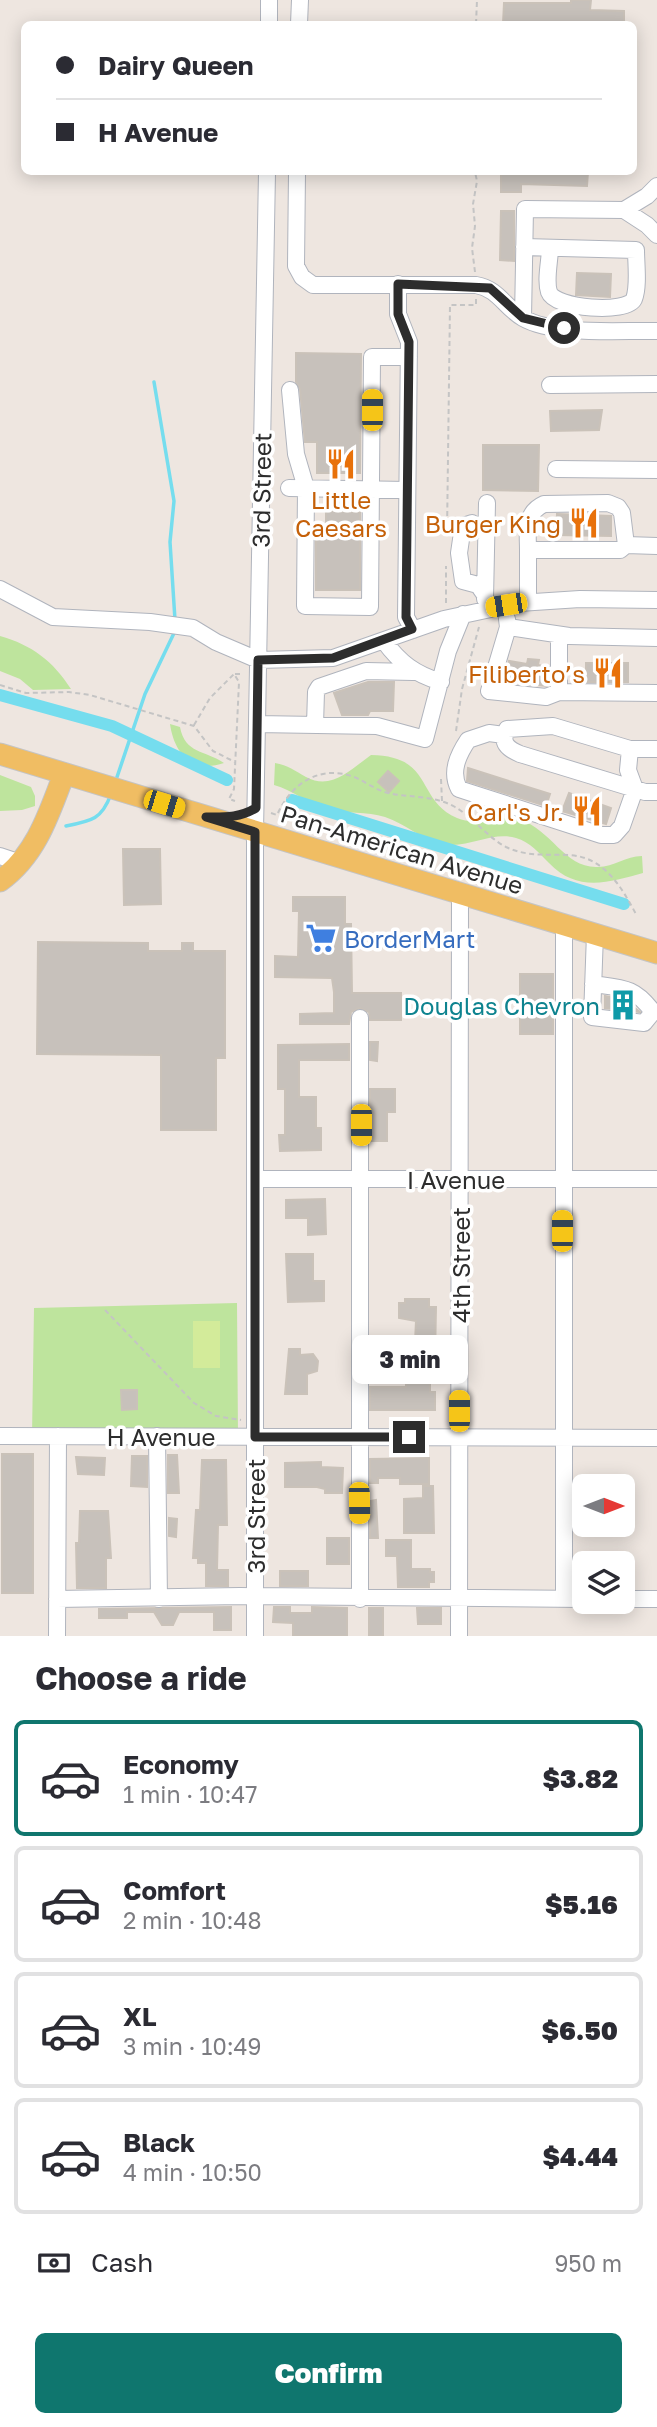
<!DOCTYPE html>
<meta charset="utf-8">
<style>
:root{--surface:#fff;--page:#f2f2f3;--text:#2b2b33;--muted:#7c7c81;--line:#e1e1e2;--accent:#0f766e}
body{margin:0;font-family:"Golos Text",sans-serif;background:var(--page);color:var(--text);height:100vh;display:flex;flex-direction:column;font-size:26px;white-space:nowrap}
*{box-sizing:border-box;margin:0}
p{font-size:23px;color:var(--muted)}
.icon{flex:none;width:38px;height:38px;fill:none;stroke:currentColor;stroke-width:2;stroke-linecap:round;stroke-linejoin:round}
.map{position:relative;height:1636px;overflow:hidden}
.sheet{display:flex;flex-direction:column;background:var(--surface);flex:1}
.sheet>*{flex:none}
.guide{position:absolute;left:21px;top:21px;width:616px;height:154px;border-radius:10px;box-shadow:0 4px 18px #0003;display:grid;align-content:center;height:154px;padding:0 35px;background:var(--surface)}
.needle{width:46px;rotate:90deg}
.fabs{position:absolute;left:572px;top:1474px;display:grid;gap:14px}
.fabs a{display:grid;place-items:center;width:63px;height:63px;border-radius:10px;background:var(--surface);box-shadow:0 4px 18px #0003;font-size:35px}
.end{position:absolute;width:32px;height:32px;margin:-16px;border:9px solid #2d2d2d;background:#fff;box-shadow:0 0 0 4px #fff}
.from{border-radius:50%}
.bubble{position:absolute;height:49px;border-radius:10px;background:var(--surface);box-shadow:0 4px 18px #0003;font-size:23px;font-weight:800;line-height:49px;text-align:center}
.car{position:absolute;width:21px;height:42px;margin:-21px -10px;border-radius:9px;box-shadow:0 0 5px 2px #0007;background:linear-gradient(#f5c518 24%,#345 0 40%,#f5c518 0 76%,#345 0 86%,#f5c518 0)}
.guide b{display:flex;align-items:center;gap:24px;height:66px;font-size:26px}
.guide b+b{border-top:2px solid var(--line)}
.guide i{width:18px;height:18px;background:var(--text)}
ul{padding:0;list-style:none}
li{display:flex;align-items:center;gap:21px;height:116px;margin:0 14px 10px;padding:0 21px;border:4px solid var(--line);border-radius:10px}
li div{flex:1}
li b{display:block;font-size:26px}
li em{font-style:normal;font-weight:800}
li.selected{border-color:var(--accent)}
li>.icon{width:63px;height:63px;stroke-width:1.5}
h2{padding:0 35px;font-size:32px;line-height:84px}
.pay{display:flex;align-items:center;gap:18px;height:77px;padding:0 35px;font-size:26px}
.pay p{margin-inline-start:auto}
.button{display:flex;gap:14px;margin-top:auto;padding:14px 35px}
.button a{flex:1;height:80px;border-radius:10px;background:var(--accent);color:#fff;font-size:28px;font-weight:800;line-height:80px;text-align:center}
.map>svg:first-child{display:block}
.green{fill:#bee49d}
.pitch{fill:#d3eb9a}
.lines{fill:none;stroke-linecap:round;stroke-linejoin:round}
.stream{stroke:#75ddee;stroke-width:3.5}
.canal{stroke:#75ddee;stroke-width:12}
.building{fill:#c7c1bb;stroke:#cac2b9;stroke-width:2}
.minor-casing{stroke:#b0b4bd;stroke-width:18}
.major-casing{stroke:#c4c4c4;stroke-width:23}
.path{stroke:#c4c4c4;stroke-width:2;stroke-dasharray:5 3.5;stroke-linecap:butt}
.minor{stroke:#fff;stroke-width:16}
.major{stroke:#f0bd63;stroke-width:21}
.route{stroke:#2d2d2d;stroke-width:9}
.labels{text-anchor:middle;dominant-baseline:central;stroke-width:7;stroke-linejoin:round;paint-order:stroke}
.street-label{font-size:24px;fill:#2d2d2d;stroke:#fff}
.food-label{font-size:24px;fill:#c56008;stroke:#fff;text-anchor:end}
.shop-label{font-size:24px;fill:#366cbe;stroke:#fff;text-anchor:start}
.culture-label{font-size:24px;fill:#0d838f;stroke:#fff;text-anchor:end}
</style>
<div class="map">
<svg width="657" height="1636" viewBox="0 0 657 1636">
<rect width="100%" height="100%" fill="#eee6e0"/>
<path class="green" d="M0 636C32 645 53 661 71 689L33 690 20 679 0 671Z
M170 724 180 727C185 754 205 750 224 763 192 774 174 753 170 724Z
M371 755C435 756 415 800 457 818 477 827 499 814 520 820 551 829 564 867 596 867 613 868 625 856 642 856L643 873C610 882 577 893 549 863 539 853 530 842 516 838 492 831 468 849 443 844 420 839 406 824 385 817 367 811 346 814 327 809 308 804 293 790 274 785L275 763C288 765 295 771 306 777 332 791 351 769 371 755Z
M0 775 31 787 35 796V806L22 810 0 811Z
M237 1303 238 1437 32 1436 34 1308Z"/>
<path class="pitch" d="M220 1321V1368H193V1321Z"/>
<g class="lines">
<path class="stream" d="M154 382 174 501 170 542 175 620
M116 780 145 694 175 631
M66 826C92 821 102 819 111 794"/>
<path class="canal" d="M0 695 112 726 227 780
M292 800 624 904"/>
</g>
<path class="building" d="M571 0H591L590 10 624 11V24H503L504 3H571Z
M501 172H588L587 186 521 184V192H501Z
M501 211H514V261L500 260Z
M577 273 611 274 610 297 576 295Z
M296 353 361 354 360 473H317V442H305L300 389 296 382Z
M602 410 599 430 551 431 550 411Z
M483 445H539L538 491 483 490Z
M326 511 360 512V590H316V531H326Z
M557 514 611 516V536L556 535Z
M528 659 539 660 538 665 549 667 547 686 503 682 509 661 527 664Z
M586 663H628V682H586Z
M368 682H394L393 711H370L368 715H342L334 693Z
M468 768 550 794 546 806 467 781Z
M388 771 399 781 389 792 378 782Z
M569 793 611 808 606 824 562 811Z
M123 849H160L161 904 124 905Z
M293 897H345V924H351L352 993H401V1020H370L369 1012 359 1008 351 1012 349 1024H300V1014L334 1013V992L332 978 275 977V956L298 957 299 911H293Z
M38 942 148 943V951H182V943H193V951H225V1058H216V1130H161V1055L37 1054Z
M520 974H553V1034H520Z
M605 996 624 1000 640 1012 605 1008Z
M370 1042H378L377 1061 370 1060Z
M349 1044V1060H299V1097H316V1128H321V1150L280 1151 279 1135H285V1089H278V1045Z
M370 1089H395V1112H387V1141H370Z
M325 1199 326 1234 308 1235V1218H286V1200Z
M286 1254H313V1281H324V1301L288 1302Z
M405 1299H429V1307H436L435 1359 370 1357V1345L415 1342 416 1321 399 1318V1303H405Z
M289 1349H300V1355L313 1354 318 1361 317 1371 307 1374V1394H285Z
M406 1383H430V1392H435V1410H370V1387H406Z
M121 1390H137V1409L122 1410Z
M2 1454H33V1593H2Z
M168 1455H177L179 1493H168Z
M132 1456H147V1487L131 1486Z
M76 1457 105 1458 104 1475 78 1474Z
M429 1458V1484H400V1478H378V1483H370V1459Z
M202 1460H226L227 1525H218L217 1570H228V1586H206V1563H198V1558H193L196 1510H200Z
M321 1462V1467L343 1468 342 1493H325V1489L317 1487H285V1463Z
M423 1486H433L434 1533H404V1499L423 1498Z
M376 1500 378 1538H370V1501Z
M80 1511H108L111 1558H106V1588H77L76 1543H79Z
M169 1518 177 1519 176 1537 169 1536Z
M327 1538H349V1564H327Z
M386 1540H411V1569H430V1572H434V1582H429V1587H398L397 1556H386Z
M280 1571H308V1586H280Z
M231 1607V1630H214V1612H179L173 1625H162L154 1612H127V1618H99V1609Z
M274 1607H290V1613H312V1607L347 1608V1636H293V1623L273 1622Z
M369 1608H383V1636H369Z
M417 1608H441V1624H418Z"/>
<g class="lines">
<g class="minor-casing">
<path id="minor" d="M269 24V0
M299 24 300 0
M297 172 296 266 302 277 313 285H476C499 289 504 307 523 318 554 336 621 330 657 331
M624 210 647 196 657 186
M524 247 636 250C636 264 639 286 634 299 627 314 555 309 549 292 545 280 550 260 550 248
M398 284V314L409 342 406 617 413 630
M523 318 525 209 624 210 647 225 657 235
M550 385 657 384
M290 390 296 454 306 488 305 606 370 607 372 357H409
M556 469 657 470
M289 488 407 490
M528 550C528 532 524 513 544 504L608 503 618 507 622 513 626 545
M0 589 53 617 150 622 193 628 216 642 258 660 333 658 444 619 519 603 580 599 657 600
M485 595 478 585 463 581 459 553 463 526 472 523 486 534
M485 599 487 503
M528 602V550H620L626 545 657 546
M507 619 508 627 569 636 657 638
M508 627 489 691 546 697 559 692 657 693
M384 641C400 663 415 674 441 682
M559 692V635
M257 724 377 726 425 739 448 651 463 614
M315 725 316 692 319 687 366 671 413 672
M504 735 489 733 468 740C458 755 450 772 459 789L601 835H614L622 826 635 789 628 770 630 749
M657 749H630L553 726 507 729C500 743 508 749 520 754L645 792H657
M0 856 21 863
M595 934 592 1017 644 1023 653 1012H657
M593 984C623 988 635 987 653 1012
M360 1018V1599
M255 1179H657
M0 1436 657 1438
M157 1436 159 1599
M57 1599 240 1596 584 1599
M564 1599V925
M623 1599H657
M57 1636 58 1436
M255 1636V832L267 172
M459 1636 460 894"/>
</g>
<g class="major-casing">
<path id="major" d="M0 754 657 953
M0 881C36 855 49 814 64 774"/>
</g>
<path class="path" d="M476 24 477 0
M475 272 472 248 475 226 473 204 477 181 475 172
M447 533 450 305H476V299
M446 603V566
M235 674H241
M0 685 26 693 69 692 90 695 194 726 213 751 235 762
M194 725 210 698 234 674 239 682 234 789 229 799 235 801
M456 731 462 689 479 627
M441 779 442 801
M271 813 277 815C291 784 319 764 354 777 365 781 375 790 388 793 410 798 434 795 455 807 474 818 487 837 506 847 527 857 547 854 569 855 605 857 622 888 637 916
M105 1310 194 1403 216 1416 241 1420"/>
<use href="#minor" class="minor"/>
<use href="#major" class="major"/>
</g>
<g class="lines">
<path class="route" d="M409 1437H255V832L206 817C225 817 239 818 256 808L258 660 333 658 412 629 406 617 409 342 398 314V284L490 288 523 318 564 328"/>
</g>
<defs>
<g id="restaurant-bare" transform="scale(2.415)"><path d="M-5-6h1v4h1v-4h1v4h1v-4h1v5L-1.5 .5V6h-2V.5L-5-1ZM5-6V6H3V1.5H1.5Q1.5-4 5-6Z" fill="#e8710a" stroke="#fff" stroke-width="2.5" paint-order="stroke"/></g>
<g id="supermarket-bare" transform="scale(2.415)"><path d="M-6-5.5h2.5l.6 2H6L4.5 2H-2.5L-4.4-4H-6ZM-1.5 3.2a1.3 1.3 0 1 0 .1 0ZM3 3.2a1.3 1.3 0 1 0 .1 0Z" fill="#3f7fe0" stroke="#fff" stroke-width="2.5" paint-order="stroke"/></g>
<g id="building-bare" transform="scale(2.415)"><path d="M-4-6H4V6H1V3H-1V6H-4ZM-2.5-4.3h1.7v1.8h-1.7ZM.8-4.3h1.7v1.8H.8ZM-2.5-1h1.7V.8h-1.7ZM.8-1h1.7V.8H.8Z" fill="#0f9aa8" stroke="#fff" stroke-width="2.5" paint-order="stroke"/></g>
</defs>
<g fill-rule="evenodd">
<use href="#restaurant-bare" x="341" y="464"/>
<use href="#restaurant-bare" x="584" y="523"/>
<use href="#restaurant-bare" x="608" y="673"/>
<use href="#restaurant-bare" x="587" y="811"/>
<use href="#supermarket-bare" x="321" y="938"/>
<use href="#building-bare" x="623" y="1005"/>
</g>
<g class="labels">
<g class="street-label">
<text transform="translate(261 490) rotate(-89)">3rd Street</text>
<text transform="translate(402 849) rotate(17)">Pan-American Avenue</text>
<text x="456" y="1179">I Avenue</text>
<text transform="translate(460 1265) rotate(-90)">4th Street</text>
<text x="161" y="1436">H Avenue</text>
<text transform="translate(255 1516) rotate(-90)">3rd Street</text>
</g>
<g class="food-label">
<text x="341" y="499" text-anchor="middle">Little<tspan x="341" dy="28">Caesars</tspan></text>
<text x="561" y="523">Burger King</text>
<text x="585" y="673">Filiberto’s</text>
<text x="564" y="811">Carl's Jr.</text>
</g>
<g class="shop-label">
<text x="344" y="938">BorderMart</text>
</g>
<g class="culture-label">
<text x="600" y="1005">Douglas Chevron</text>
</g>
</g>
</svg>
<div class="fabs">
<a><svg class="needle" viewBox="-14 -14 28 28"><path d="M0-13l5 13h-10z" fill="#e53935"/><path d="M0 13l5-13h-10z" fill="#7c7c81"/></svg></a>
<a><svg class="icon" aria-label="layers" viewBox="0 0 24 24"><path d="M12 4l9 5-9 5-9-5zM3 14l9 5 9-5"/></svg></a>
</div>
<i class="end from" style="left:564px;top:328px"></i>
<i class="end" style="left:409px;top:1437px"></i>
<div class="bubble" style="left:352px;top:1335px;width:116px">3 min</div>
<i class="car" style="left:372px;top:410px;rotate:0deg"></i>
<i class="car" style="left:506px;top:605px;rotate:261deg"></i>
<i class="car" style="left:164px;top:804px;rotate:107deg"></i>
<i class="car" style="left:361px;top:1125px;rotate:180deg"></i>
<i class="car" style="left:562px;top:1231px;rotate:0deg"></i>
<i class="car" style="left:459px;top:1411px;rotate:0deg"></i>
<i class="car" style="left:359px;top:1503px;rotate:179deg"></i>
<div class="guide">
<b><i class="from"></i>Dairy Queen</b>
<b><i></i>H Avenue</b>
</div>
</div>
<section class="sheet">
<h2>Choose a ride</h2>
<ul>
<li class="selected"><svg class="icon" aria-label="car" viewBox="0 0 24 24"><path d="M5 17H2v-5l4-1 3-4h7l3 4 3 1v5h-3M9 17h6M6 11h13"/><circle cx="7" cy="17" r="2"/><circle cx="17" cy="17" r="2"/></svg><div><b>Economy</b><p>1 min · 10:47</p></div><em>$3.82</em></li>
<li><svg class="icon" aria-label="car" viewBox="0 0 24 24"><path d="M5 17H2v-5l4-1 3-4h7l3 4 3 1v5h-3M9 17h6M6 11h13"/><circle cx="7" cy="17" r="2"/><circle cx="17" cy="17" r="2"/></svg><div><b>Comfort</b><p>2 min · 10:48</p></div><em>$5.16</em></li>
<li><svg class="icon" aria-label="car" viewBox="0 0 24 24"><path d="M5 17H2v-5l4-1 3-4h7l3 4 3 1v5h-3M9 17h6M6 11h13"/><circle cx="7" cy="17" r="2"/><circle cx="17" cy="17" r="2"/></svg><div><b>XL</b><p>3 min · 10:49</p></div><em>$6.50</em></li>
<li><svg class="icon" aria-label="car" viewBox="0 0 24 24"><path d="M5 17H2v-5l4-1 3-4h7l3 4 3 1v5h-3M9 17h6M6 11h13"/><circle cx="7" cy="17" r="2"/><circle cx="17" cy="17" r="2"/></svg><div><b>Black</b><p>4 min · 10:50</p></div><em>$4.44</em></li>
</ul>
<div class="pay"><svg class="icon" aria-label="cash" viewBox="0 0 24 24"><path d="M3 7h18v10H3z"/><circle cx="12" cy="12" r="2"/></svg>Cash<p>950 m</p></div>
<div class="button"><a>Confirm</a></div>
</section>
